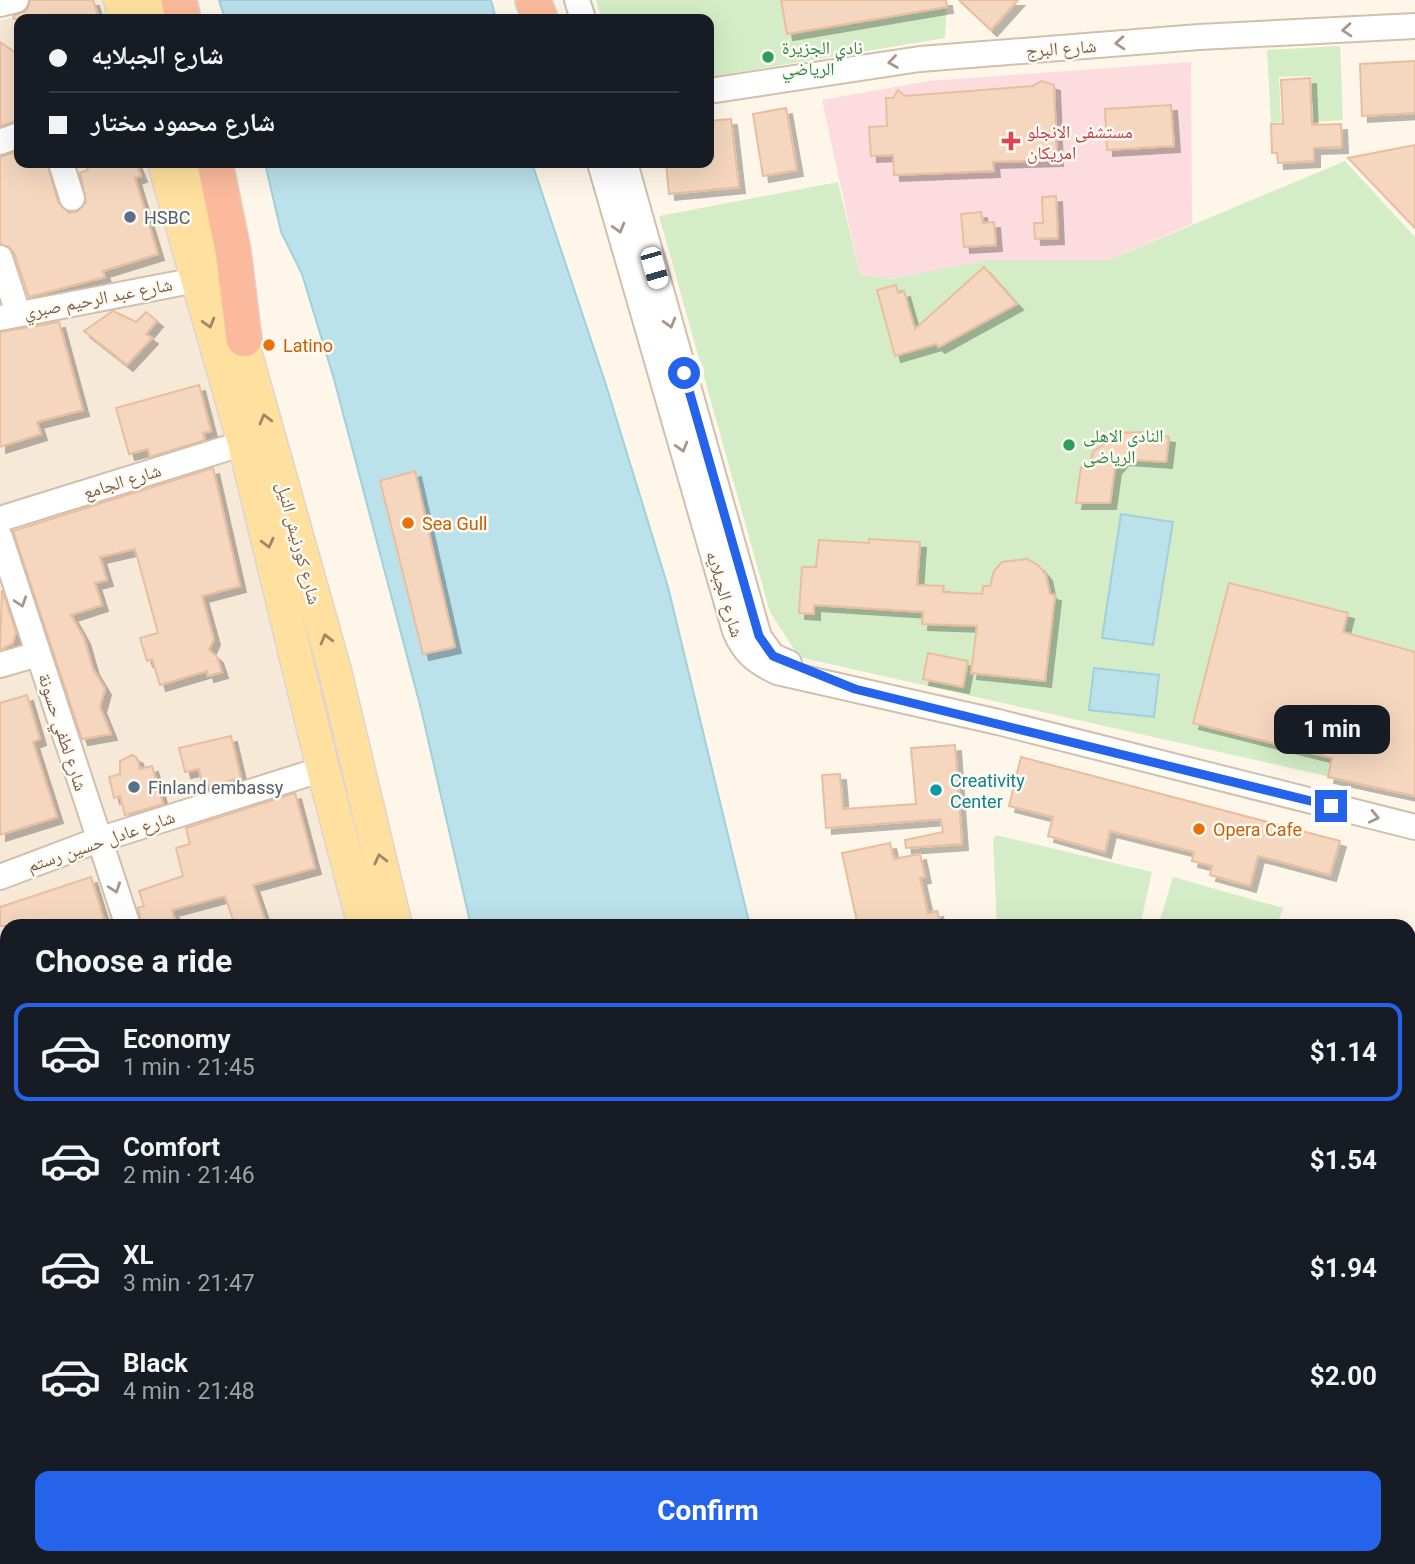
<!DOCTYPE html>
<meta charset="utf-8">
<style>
:root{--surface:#171b24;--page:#20242c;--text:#f1f3f6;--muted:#9ea1a6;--line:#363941;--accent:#2563eb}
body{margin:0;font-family:Roboto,"Noto Naskh Arabic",sans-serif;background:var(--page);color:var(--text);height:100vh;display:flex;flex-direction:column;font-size:26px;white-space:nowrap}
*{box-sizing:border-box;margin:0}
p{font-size:23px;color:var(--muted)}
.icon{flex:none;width:38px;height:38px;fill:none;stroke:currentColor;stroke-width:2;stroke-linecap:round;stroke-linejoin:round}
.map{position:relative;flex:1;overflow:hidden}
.details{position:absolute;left:0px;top:919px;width:1416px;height:646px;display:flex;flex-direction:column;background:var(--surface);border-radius:21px 21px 0 0;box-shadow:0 7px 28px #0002}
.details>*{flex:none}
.top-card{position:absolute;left:14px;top:14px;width:700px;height:154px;border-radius:14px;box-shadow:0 7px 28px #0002;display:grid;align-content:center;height:154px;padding:0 35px;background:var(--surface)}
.end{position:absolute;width:32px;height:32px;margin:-16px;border:9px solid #2563eb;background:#fff;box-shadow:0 0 0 4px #fff}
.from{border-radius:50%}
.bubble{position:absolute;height:49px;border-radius:14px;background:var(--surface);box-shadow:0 7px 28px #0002;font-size:23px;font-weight:700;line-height:49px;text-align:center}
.car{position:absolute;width:21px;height:42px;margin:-21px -10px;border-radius:9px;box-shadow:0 0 5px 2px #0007;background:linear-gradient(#fff 24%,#345 0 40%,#fff 0 76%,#345 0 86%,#fff 0)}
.top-card b{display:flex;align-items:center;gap:24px;height:66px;font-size:26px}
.top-card b+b{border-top:2px solid var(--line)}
.top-card i{width:18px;height:18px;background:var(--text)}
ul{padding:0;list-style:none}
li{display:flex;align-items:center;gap:21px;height:98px;margin:0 14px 10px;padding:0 21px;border:4px solid transparent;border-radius:14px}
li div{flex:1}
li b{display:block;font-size:26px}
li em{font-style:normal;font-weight:700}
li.active{border-color:var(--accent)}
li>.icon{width:63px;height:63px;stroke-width:1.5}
h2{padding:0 35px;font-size:32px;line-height:84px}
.action{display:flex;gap:14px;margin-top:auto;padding:14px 35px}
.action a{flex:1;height:80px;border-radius:14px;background:var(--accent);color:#fff;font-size:28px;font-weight:700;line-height:80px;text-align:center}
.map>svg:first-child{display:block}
.residential{fill:#f6e9d7}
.medical{fill:#fcdcde}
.green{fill:#d4edc6}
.water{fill:#bbe1ea;stroke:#a1d0dc;stroke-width:2}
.building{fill:#f5d7bf;stroke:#e9be9e;stroke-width:2;filter:url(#shadow)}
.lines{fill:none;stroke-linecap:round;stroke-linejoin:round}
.major-tunnel{stroke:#ddd1c1;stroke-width:32;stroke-dasharray:32 16;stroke-linecap:butt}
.minor-casing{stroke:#d2bfad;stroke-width:28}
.major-casing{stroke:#ddd5d0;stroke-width:35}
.highway-casing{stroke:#ddd5d0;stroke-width:38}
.minor{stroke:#fff;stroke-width:24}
.major{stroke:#ffe09f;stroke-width:32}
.highway{stroke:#fbba9c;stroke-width:35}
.oneway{stroke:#a99689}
.oneway2{stroke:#a38564}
.route{stroke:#2563eb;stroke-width:9}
.leisure-dot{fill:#2e9e5b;stroke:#fffaf1;stroke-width:2.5}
.health-dot{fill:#e0444e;stroke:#fffaf1;stroke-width:2.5}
.service-dot{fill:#5c6f8a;stroke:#fffaf1;stroke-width:2.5}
.food-dot{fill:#e8710a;stroke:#fffaf1;stroke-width:2.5}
.culture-dot{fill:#0f9aa8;stroke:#fffaf1;stroke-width:2.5}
.labels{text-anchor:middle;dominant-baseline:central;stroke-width:5;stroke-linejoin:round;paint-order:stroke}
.leisure-label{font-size:18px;fill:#27864d;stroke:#fffaf1;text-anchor:start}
.street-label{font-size:18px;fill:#7b5e4a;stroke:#fffaf1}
.health-label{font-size:18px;fill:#be3a42;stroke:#fffaf1;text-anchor:start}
.service-label{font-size:18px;fill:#4e5e75;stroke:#fffaf1;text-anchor:start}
.food-label{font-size:18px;fill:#c56008;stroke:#fffaf1;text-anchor:start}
.culture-label{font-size:18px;fill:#0d838f;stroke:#fffaf1;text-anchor:start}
</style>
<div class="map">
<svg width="1415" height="1564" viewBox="0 0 1415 1564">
<defs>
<filter id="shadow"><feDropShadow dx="6" dy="6" stdDeviation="0" flood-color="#0004"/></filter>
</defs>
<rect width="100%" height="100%" fill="#fef7e9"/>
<path class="residential" d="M77 0H110L115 19H19V163H153L316 782 348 926H7V1558H480L482 1564H0V21Z"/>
<path class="medical" d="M1191 62 1192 224 1109 260H987L891 279 860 275 822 100 928 81Z"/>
<path class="green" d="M596 0H947L945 38 709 77V19H602Z
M1340 46 1343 120 1314 122 1311 76 1279 77 1281 122 1271 123 1267 50Z
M1345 161 1415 237V796L799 657 770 612 659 216 838 182 860 275 891 279 987 260H1109Z
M996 835 1152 872 1140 926H997L993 840Z
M1173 877 1283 908 1277 925 1158 926Z
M1415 940V1001L1409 1006V967Z"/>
<path class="water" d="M219 0H491L496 19H225Z
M265 163H532L606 385 668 587 750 926H471L421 709 334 379 302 274 281 232Z
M1121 514 1173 522 1153 645 1102 638Z
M1094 668 1159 675 1154 717 1089 710Z
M621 1558H914L917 1564H622Z"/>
<path class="building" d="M30 0H93L99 19H14L13 16 27 10Z
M781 0H946L947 7 787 34Z
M959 0H1018L991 30Z
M0 42 19 55V120L0 126Z
M1415 61V113L1362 116 1360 64Z
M1310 78 1312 125 1341 124 1342 147 1314 148V161L1278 163 1277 153H1272L1271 124H1283L1281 80Z
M1041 81 1054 85 1057 160 993 162 994 171 894 175 893 155 871 156 869 127 887 126 886 98H893L898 90 905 96 1033 86Z
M1171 105 1174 146 1107 150 1105 109Z
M786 108 797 170 763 176 753 114Z
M731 119 739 187 669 194 666 163H709V121Z
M1415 145V228L1348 158Z
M19 151V163H47L58 202 69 213 77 212 86 202 80 173 88 170 86 163H136L141 176 135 178 158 254 103 271 105 277 29 297 14 253 9 247 0 244V157Z
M1056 196 1058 238 1035 239 1034 223H1043L1042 197Z
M981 212 983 223 994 222 996 245 964 247 961 214Z
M984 267 1017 304 939 347 936 344 895 356 877 290 896 285 898 293 904 291 915 329Z
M113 311 136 322 146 312 157 321 146 334 152 338 127 365 84 331Z
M59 322 83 410 37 422 41 434 0 447V332Z
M199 385 211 431 203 433 205 440 150 457 148 449 129 454 116 408Z
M1142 432 1169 437 1166 462 1123 459 1115 468 1110 503H1076L1081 467 1089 468 1093 452 1119 433Z
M213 468 240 586 202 596 214 639 209 650 217 657 222 672 208 676 207 671 160 685 152 659 147 661 140 638 158 633 135 549 100 557 107 580 95 583 102 605 71 615 84 638 93 669 105 689 100 707 111 734 82 739 13 531Z
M415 471 455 647 423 654 380 481Z
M869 539 920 542 917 585 944 586 943 592 982 594 983 586H990L994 571 1002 562 1027 559 1038 565 1046 575 1050 594 1055 595 1045 681 971 673 977 626 922 624 923 612 814 605V614L799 613 802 567H816L819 540 869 543Z
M1229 583 1348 613 1343 632 1415 652V796L1328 777 1332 758 1193 723Z
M2 590 16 632 13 643 0 650Z
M928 653 968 661 963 687 923 679Z
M27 695 40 739 33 742 57 817 0 835V703Z
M231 736 241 778 203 787 199 769 185 772 179 748Z
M955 745 962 844 906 848 905 840 943 832 941 819 826 828 822 775 840 774 843 809 916 804 911 748Z
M132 755 137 758 140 769 152 766 163 804 125 815 120 796 114 798 109 777 120 774V761Z
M1021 757 1340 841 1330 875 1258 856 1250 886 1210 875 1212 866 1192 861 1194 852 1110 831 1105 852 1048 836 1053 817 1009 806Z
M295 793 315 868 253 885 267 926H235L225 896 172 910 177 926H142L138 908 144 906 139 891 183 876 176 848 190 844 186 828Z
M890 843 894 859 920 854 925 877 920 878 928 913 937 911 941 926H858L842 853Z
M91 877 106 926H0V907Z"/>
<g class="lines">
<path class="major-tunnel" d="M518 1558 519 1564"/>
<g class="minor-casing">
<path id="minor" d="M577 0 583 19
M0 4 16 0
M709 91 920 59 1199 37 1415 26
M0 142 19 135
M61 163 72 198
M600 163 735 631C744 653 756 662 777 672L998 722 1415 827
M625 163 759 637 773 656 789 663
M0 258 18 313
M0 318 196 280
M0 519 244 443
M0 537 128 926
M0 665 38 654
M0 877 98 840 323 769
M0 1131 7 1129
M0 1395 7 1393
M0 1479 7 1484
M106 1558 115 1564
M407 1558 410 1564
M295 1564 321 1558"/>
</g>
<g class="major-casing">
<path id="major" d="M120 0 125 19
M148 0 153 19
M164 163 244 443 323 769 364 926
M192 163 335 671 396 926
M1409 1462 1415 1458
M1409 1494 1415 1490
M501 1558 502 1564
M557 1558 558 1564
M1257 1564 1267 1558
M1304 1564 1314 1558"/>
</g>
<g class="highway-casing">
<path id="highway" d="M179 0 183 19
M533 0 540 19
M215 163 233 251 244 339"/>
</g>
<use href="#minor" class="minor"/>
<use href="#major" class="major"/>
<use href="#highway" class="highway"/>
</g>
<defs><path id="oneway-chevron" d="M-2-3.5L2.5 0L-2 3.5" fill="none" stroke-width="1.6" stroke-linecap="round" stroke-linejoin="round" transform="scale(1.75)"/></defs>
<g class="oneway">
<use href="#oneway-chevron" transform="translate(1347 30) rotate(176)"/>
<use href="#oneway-chevron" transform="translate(1120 43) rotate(176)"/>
<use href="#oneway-chevron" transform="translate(893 62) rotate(172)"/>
<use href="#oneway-chevron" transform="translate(619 228) rotate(74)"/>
<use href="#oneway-chevron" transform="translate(670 323) rotate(74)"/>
<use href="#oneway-chevron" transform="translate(682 447) rotate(74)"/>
<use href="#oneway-chevron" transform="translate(21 602) rotate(72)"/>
<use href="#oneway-chevron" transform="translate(1374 817) rotate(13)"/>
<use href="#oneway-chevron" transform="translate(115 888) rotate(71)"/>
</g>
<g class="oneway2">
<use href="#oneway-chevron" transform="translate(209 323) rotate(74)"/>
<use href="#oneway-chevron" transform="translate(265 419) rotate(-105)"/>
<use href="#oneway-chevron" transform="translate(268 543) rotate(76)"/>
<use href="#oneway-chevron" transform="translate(326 639) rotate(-105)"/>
<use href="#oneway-chevron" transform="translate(380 859) rotate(-104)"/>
</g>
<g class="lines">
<path class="route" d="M684 373 759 636 773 656 855 689 1331 806"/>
</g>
<g class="leisure-dot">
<circle cx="768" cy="57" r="7"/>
<circle cx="1069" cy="445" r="7"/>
</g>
<path class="health-dot" d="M1007.5 130.5h7v7h7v7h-7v7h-7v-7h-7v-7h7z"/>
<g class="service-dot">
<circle cx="130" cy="217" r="7"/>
<circle cx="134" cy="787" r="7"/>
</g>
<g class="food-dot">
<circle cx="269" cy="345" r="7"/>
<circle cx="408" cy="523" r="7"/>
<circle cx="1199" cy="829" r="7"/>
</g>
<circle class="culture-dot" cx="936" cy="790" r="7"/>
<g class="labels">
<g class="leisure-label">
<text x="782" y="47">نادي الجزيرة<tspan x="782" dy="21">الرياضي</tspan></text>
<text x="1083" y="435">النادى الاهلى<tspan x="1083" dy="21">الرياضى</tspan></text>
</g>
<g class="street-label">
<text transform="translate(1061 48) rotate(-4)">شارع البرج</text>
<text transform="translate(98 298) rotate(-11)">شارع عبد الرحيم صبري</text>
<text transform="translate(122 481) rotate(-17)">شارع الجامع</text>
<text transform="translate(299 543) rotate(75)">شارع كورنيش النيل</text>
<text transform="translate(725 594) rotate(73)">شارع الجبلايه</text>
<text transform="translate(63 732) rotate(72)">شارع لطفي حسونة</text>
<text transform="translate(101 841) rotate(-19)">شارع عادل حسين رستم</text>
</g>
<g class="health-label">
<text x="1027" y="131">مستشفى الانجلو<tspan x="1027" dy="21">امريكان</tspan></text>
</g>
<g class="service-label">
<text x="144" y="217">HSBC</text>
<text x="148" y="787">Finland embassy</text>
</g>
<g class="food-label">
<text x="283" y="345">Latino</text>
<text x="422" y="523">Sea Gull</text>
<text x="1213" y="829">Opera Cafe</text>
</g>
<g class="culture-label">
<text x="950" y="780">Creativity<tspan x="950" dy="21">Center</tspan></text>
</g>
</g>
</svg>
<i class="end from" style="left:684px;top:373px"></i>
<i class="end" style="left:1331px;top:806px"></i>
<div class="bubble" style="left:1274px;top:705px;width:116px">1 min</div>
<i class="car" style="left:654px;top:268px;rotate:164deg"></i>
<div class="top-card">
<b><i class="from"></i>شارع الجبلايه</b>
<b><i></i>شارع محمود مختار</b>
</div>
<section class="details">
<h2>Choose a ride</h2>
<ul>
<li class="active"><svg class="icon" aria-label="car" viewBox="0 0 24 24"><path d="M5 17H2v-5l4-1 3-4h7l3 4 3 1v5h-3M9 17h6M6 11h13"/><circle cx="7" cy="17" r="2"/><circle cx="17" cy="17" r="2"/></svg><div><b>Economy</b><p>1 min · 21:45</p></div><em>$1.14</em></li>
<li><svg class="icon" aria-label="car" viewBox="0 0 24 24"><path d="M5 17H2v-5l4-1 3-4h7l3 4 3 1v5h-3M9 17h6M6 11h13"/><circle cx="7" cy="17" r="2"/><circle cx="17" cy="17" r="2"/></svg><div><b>Comfort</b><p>2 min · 21:46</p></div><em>$1.54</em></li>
<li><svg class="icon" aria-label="car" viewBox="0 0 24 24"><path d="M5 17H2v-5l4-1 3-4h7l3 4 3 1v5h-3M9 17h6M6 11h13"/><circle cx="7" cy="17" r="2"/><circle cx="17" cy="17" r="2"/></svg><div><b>XL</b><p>3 min · 21:47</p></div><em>$1.94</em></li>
<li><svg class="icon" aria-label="car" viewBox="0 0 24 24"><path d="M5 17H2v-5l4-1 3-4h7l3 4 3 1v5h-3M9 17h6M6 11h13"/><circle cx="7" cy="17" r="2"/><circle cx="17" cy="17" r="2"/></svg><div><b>Black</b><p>4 min · 21:48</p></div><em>$2.00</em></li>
</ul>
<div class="action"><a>Confirm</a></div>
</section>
</div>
